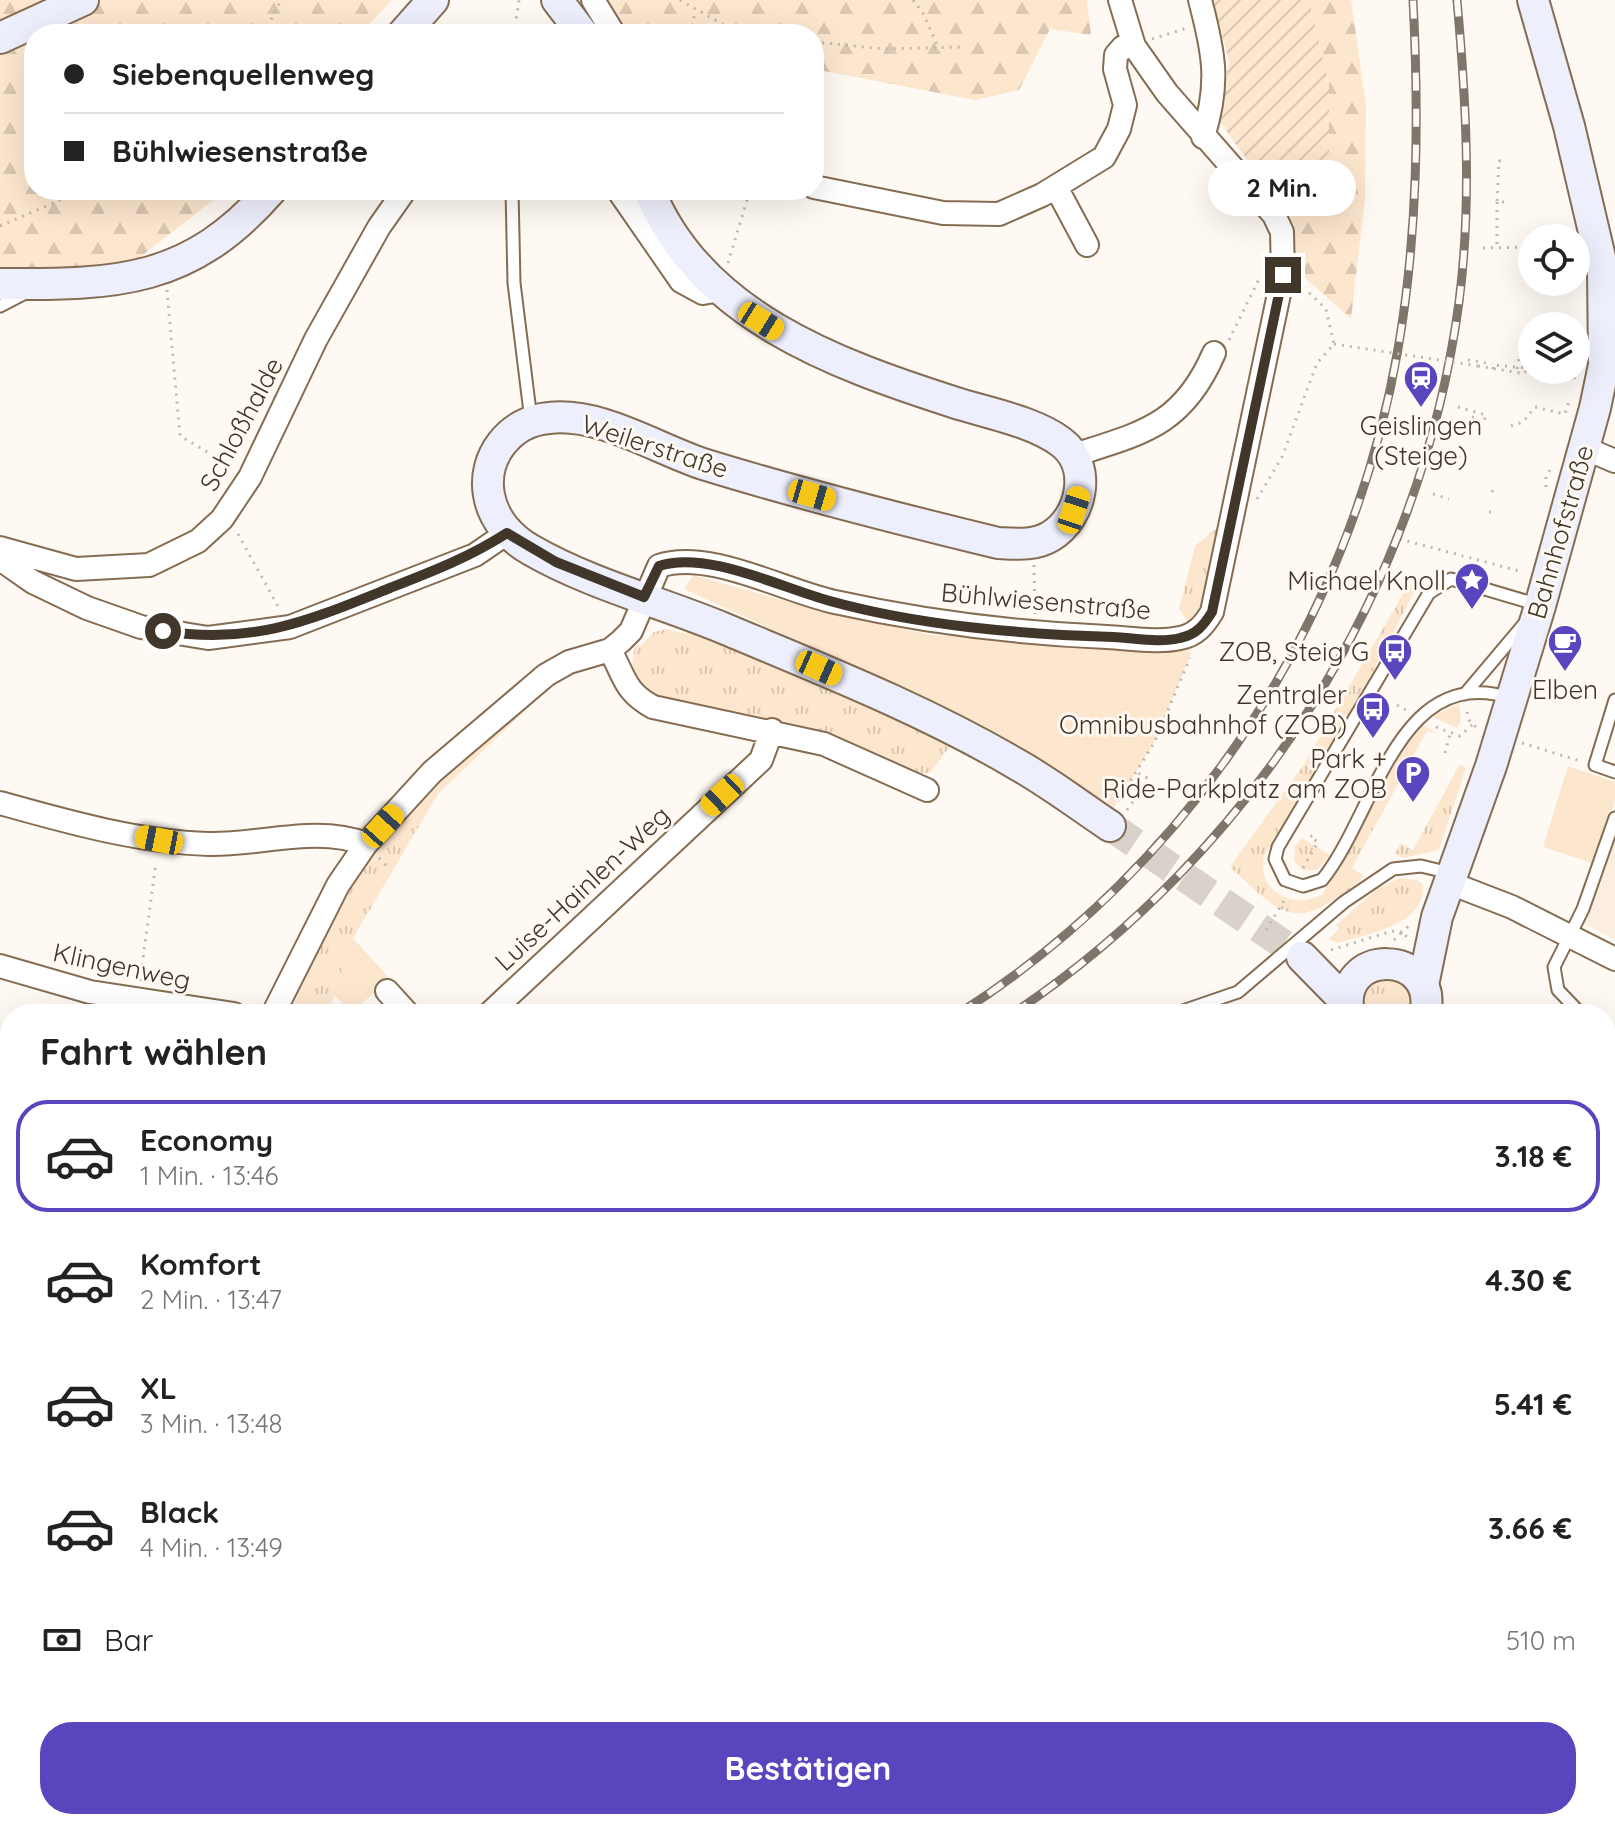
<!DOCTYPE html>
<html lang="de">
<meta charset="utf-8">
<style>
:root{--surface:#fff;--page:#f6f6f6;--text:#222;--muted:#767676;--line:#e0e0e0;--accent:#5945bd}
body{margin:0;font-family:Quicksand,sans-serif;background:var(--page);color:var(--text);height:100vh;display:flex;flex-direction:column;font-size:30px;white-space:nowrap}
*{box-sizing:border-box;margin:0}
p{font-size:26px;color:var(--muted)}
.icon{flex:none;width:44px;height:44px;fill:none;stroke:currentColor;stroke-width:2;stroke-linecap:round;stroke-linejoin:round}
.map{position:relative;flex:1;overflow:hidden}
.details{position:absolute;left:0px;top:1004px;width:1616px;height:826px;display:flex;flex-direction:column;background:var(--surface);border-radius:32px 32px 0 0;box-shadow:0 8px 32px #0002}
.details>*{flex:none}
.hud{position:absolute;left:24px;top:24px;width:800px;height:176px;border-radius:32px;box-shadow:0 8px 32px #0002;display:grid;align-content:center;height:176px;padding:0 40px;background:var(--surface)}
.tools{position:absolute;left:1518px;top:224px;display:grid;gap:16px}
.tools a{display:grid;place-items:center;width:72px;height:72px;border-radius:50%;background:var(--surface);box-shadow:0 8px 32px #0002;font-size:40px}
.end{position:absolute;width:36px;height:36px;margin:-18px;border:10px solid #40362a;background:#fff;box-shadow:0 0 0 4px #fff}
.from{border-radius:50%}
.bubble{position:absolute;height:56px;border-radius:28px;background:var(--surface);box-shadow:0 8px 32px #0002;font-size:26px;font-weight:700;line-height:56px;text-align:center}
.car{position:absolute;width:24px;height:48px;margin:-24px -12px;border-radius:10px;box-shadow:0 0 6px 2px #0007;background:linear-gradient(#f5c518 24%,#345 0 40%,#f5c518 0 76%,#345 0 86%,#f5c518 0)}
.hud b{display:flex;align-items:center;gap:28px;height:76px;font-size:30px}
.hud b+b{border-top:2px solid var(--line)}
.hud i{width:20px;height:20px;background:var(--text)}
ul{padding:0;list-style:none}
li{display:flex;align-items:center;gap:24px;height:112px;margin:0 16px 12px;padding:0 24px;border:4px solid transparent;border-radius:32px}
li div{flex:1}
li b{display:block;font-size:30px}
li em{font-style:normal;font-weight:700}
li.on{border-color:var(--accent)}
li>.icon{width:72px;height:72px;stroke-width:1.5}
h2{padding:0 40px;font-size:36px;line-height:96px}
.pay{display:flex;align-items:center;gap:20px;height:88px;padding:0 40px;font-size:30px}
.pay p{margin-inline-start:auto}
.button{display:flex;gap:16px;margin-top:auto;padding:16px 40px}
.button a{flex:1;height:92px;border-radius:32px;background:var(--accent);color:#fff;font-size:32px;font-weight:700;line-height:92px;text-align:center}
.map>svg:first-child{display:block}
.built{fill:#fbeee0}
.grass{fill:url(#grass-tufts)}
.forest{fill:url(#forest-firs)}
.park{fill:#fde6ce}
.garden{fill:url(#garden-furrows)}
.lines{fill:none;stroke-linecap:round;stroke-linejoin:round}
.secondary-tunnel{stroke:#d9d2cb;stroke-width:30;stroke-dasharray:30 15;stroke-linecap:butt}
.lane-casing{stroke:#856d53;stroke-width:15}
.street-casing{stroke:#856d53;stroke-width:26}
.secondary-casing{stroke:#856d53;stroke-width:34}
.path{stroke:#bfb8b0;stroke-width:3;stroke-dasharray:2 6;stroke-linecap:butt}
.lane{stroke:#fff;stroke-width:11}
.street{stroke:#fff;stroke-width:22}
.secondary{stroke:#eeeffc;stroke-width:30}
.rail-casing{stroke:#7e756b;stroke-width:9}
.rail{stroke:#fff9f3;stroke-width:6;stroke-dasharray:18;stroke-linecap:butt}
.path-bridge{stroke:#bfb8b0;stroke-width:3;stroke-dasharray:2 6;stroke-linecap:butt}
.route{stroke:#40362a;stroke-width:10}
.labels{text-anchor:middle;dominant-baseline:central;stroke-width:6;stroke-linejoin:round;paint-order:stroke}
.street-label{font-size:26px;fill:#40362a;stroke:#fff9f3}
.poi-label{font-size:26px;fill:#40362a;stroke:#fff9f3;text-anchor:end}
</style>
<div class="map">
<svg width="1615" height="1829" viewBox="0 0 1615 1829">
<defs>
<pattern id="grass-tufts" width="24" height="20" patternUnits="userSpaceOnUse" patternTransform="scale(2)"><rect width="24" height="20" fill="#fde6ce"/><path d="M3 7l-1-3M5 7V3M7 7l1-3M15 17l-1-3M17 17v-4M19 17l1-3" fill="none" stroke="#dac6b1"/></pattern>
<pattern id="forest-firs" width="22" height="20" patternUnits="userSpaceOnUse" patternTransform="scale(2)"><rect width="22" height="20" fill="#fde6ce"/><path d="M5 1l3.5 6h-7zM16 11l3.5 6h-7z" fill="#dac6b1"/></pattern>
<pattern id="garden-furrows" width="10" height="10" patternUnits="userSpaceOnUse" patternTransform="scale(2)"><rect width="10" height="10" fill="#fde6ce"/><path d="M-1 1l2-2M0 10L10 0M9 11l2-2" fill="none" stroke="#dac6b1"/></pattern>
</defs>
<rect width="100%" height="100%" fill="#fff9f3"/>
<path class="built" d="M1615 837V940L1584 924Z"/>
<path class="grass" d="M1214 530H1219L1204 601 1188 623 1179 608 1195 546Z
M1421 579 1349 718 1264 856C1257 893 1293 910 1323 894L1409 739 1421 724 1438 734 1427 731 1352 868 1363 875 1360 881C1295 932 1286 919 1230 867L1304 764 1407 587Z
M666 629 687 634 689 629 695 631 953 742 930 773H918L677 706 645 693 632 665 635 645 641 646 654 632Z
M527 701 531 705 438 794 353 938 328 1014H289C311 966 333 917 361 872 404 804 467 752 527 701Z
M1459 704 1461 721 1457 728 1431 716Z
M1460 764 1466 768 1439 850 1403 858 1395 854 1400 843 1413 850Z
M1302 838 1330 855 1317 870H1302L1294 861 1295 846Z
M1400 878 1417 880 1423 885C1424 927 1369 933 1338 943L1329 939 1339 929 1336 925 1377 889Z
M1394 977 1412 991V1014H1360L1359 998 1372 979Z"/>
<path class="forest" d="M0 0H392L360 34H34V190H226L130 265 0 269Z
M602 0H1087L1091 35 1050 29 1019 90 975 100 824 71 814 67V34H623Z
M1309 0H1351L1366 105 1365 199 1351 319 1293 267 1294 225 1329 180V85Z
M0 1413 10 1441V1478L0 1480Z"/>
<path class="park" d="M693 575 824 612 931 635 1187 647 1191 654 1154 743 1114 807 979 724 684 589Z
M1568 766 1615 782V801L1595 864 1543 847Z
M353 938 390 979 352 1012 334 995Z"/>
<path class="garden" d="M1213 0H1309L1329 85V181L1294 225 1220 122 1229 61Z"/>
<g class="lines">
<path class="secondary-tunnel" d="M1110 826 1302 957"/>
<g class="lane-casing">
<path id="lane" d="M512 190 514 283 531 420
M0 306 27 292
M1465 694 1524 624
M1511 698C1397 662 1376 814 1322 880L1303 886 1285 880 1275 859 1278 847 1429 593 1451 579 1539 605
M1615 700 1595 765 1615 772
M1174 1014 1238 992 1344 902 1393 869 1421 866 1450 873
M1581 1014 1558 990 1554 967 1583 909 1615 818
M1606 1040 1615 1110"/>
</g>
<g class="street-casing">
<path id="street" d="M593 0 614 34
M1200 0C1214 53 1220 83 1203 137
M814 187 943 213 999 214 1042 195 1104 157 1119 129 1125 105 1115 69 1116 55 1123 47 1134 46
M1056 187 1087 245
M618 190 681 281 703 293 720 290
M1584 448 1615 461
M1074 455C1143 433 1183 425 1214 353
M0 548 76 569 149 565 198 541 222 519 250 477 316 339 379 227 405 190
M0 559 33 582 87 608 141 627 208 638 290 627 475 555 507 533
M610 650C625 677 624 691 653 707L824 744 927 790
M0 803C68 822 138 842 209 844 262 845 316 825 366 844
M1450 883 1512 907 1615 959
M0 966 90 992 234 1014
M387 991 408 1014
M273 1014 338 885 366 844 432 772 546 675 569 662 610 650 621 641 631 631 659 566C709 549 784 591 835 602 925 622 1016 633 1107 637 1130 638 1158 643 1180 638 1196 635 1204 625 1212 612L1283 275 1282 232 1274 215 1167 93 1134 46 1120 0
M489 1014 761 760 772 730
M0 1150 10 1167
M1606 1250 1615 1241
M0 1365 10 1390
M1606 1560 1615 1561
M1606 1665 1615 1663
M617 1820 646 1829
M1121 1820V1829
M1260 1820V1829
M725 1829 727 1820
M989 1829V1820
M1431 1829 1432 1820
M1571 1829 1572 1820"/>
</g>
<g class="secondary-casing">
<path id="secondary" d="M557 0 583 34
M403 34 433 0
M0 38 83 0
M649 190C699 315 835 364 953 402 987 413 1033 421 1061 442 1093 466 1082 517 1051 536 1035 546 1017 544 998 543 899 519 800 494 703 464 655 448 600 412 549 418 510 421 482 457 489 495 493 519 510 538 531 550 590 584 660 602 723 628 823 670 925 710 1018 765 1050 783 1080 806 1110 826
M0 284C117 285 190 283 271 190
M1302 957 1347 1003
M1423 985 1437 917 1491 766 1540 606 1595 408 1604 365 1603 270 1569 126 1533 0
M1349 1014C1335 946 1440 949 1425 1014
M1606 1213 1615 1221
M462 1829 467 1820"/>
</g>
<path class="path" d="M680 0 722 24 768 34
M913 0 923 13 939 49
M264 34 281 0
M514 34 519 0
M691 34 695 11
M1152 39 1187 28
M814 42 885 49 964 47
M1497 202V248
M1504 202H1497L1499 161 1505 162
M0 226 83 190
M1483 248 1532 247
M728 263 750 190
M167 290 180 436 233 467
M1229 340 1259 279
M1576 358 1579 342
M1468 360 1492 364
M1478 366 1520 373
M1493 369V365L1526 368 1525 374
M1517 369 1520 354H1524
M1574 379 1575 370
M1423 399 1424 395
M1458 407 1486 415 1484 421
M1472 417 1480 420
M1511 426 1523 422 1535 407 1565 414 1570 398
M1445 456 1458 460 1460 452
M1546 487V477L1551 468
M1492 492 1496 486
M1433 494 1449 499
M1257 499 1282 457 1317 363 1334 344 1326 309 1300 284
M1489 512H1491
M238 534 279 608
M1392 537 1523 572
M1034 565 1035 614
M1397 705 1408 711
M1467 712 1469 720 1477 728
M1436 727 1460 736 1473 724
M1522 743 1580 761
M1445 753 1450 734
M1118 801 1154 743 1190 658
M1127 810 1149 779 1136 772
M379 858 390 869
M1303 868 1318 842 1310 837 1314 835
M1266 930 1287 896
M1394 940 1402 932 1408 938
M1331 950 1392 931 1402 932 1410 925
M140 981 156 862
M0 1273 10 1271
M0 1771 10 1752"/>
<use href="#lane" class="lane"/>
<use href="#street" class="street"/>
<use href="#secondary" class="secondary"/>
<g class="rail-casing">
<path id="rail" d="M958 1014C1191 866 1351 621 1398 349 1418 234 1419 116 1413 0
M1012 1014C1253 854 1421 589 1459 302 1472 202 1466 100 1457 0
M30 1829 35 1820
M43 1829 48 1820"/>
</g>
<use href="#rail" class="rail"/>
<path class="path-bridge" d="M1334 344 1478 366"/>
</g>
<g class="lines">
<path class="route" d="M163 631C254 645 308 621 390 588 431 572 470 557 507 533L556 562 644 597 659 566C706 550 782 588 830 601 920 626 1020 634 1113 637 1135 638 1160 643 1180 638 1196 635 1204 625 1212 612L1283 275"/>
</g>
<defs>
<g id="station-pin" transform="scale(1.8)"><path d="M0 17L-7.5 6A9.5 9.5 0 1 1 7.5 6Z" fill="#5945bd" stroke="#fff9f3"/><path d="M-3-6H3Q5-6 5-4V2Q5 4 3 4L4.5 6H3L1.5 4h-3L-3 6H-4.5L-3 4Q-5 4-5 2V-4Q-5-6-3-6ZM-3.5-4v3h7v-3ZM-3.5 1v1.5H-2V1ZM2 1v1.5H3.5V1Z" fill="#fff"/></g>
<g id="sight-pin" transform="scale(1.8)"><path d="M0 17L-7.5 6A9.5 9.5 0 1 1 7.5 6Z" fill="#5945bd" stroke="#fff9f3"/><path d="M0-6L1.8-2.2L6-1.7L2.9 1.2L3.7 5.4L0 3.3L-3.7 5.4L-2.9 1.2L-6-1.7L-1.8-2.2Z" fill="#fff"/></g>
<g id="cafe-pin" transform="scale(1.8)"><path d="M0 17L-7.5 6A9.5 9.5 0 1 1 7.5 6Z" fill="#5945bd" stroke="#fff9f3"/><path d="M-5.5-4.5H6V0H3Q3 3.5 0 3.5H-2.5Q-5.5 3.5-5.5 0ZM3-3.2v2h1.7v-2ZM-6 4.5H4V6H-6Z" fill="#fff"/></g>
<g id="bus-pin" transform="scale(1.8)"><path d="M0 17L-7.5 6A9.5 9.5 0 1 1 7.5 6Z" fill="#5945bd" stroke="#fff9f3"/><path d="M-5-6H5V4H4V6H2V4H-2V6H-4V4H-5ZM-3.5-4V0h7V-4ZM-3.5 1.2v1.5H-2V1.2ZM2 1.2v1.5H3.5V1.2Z" fill="#fff"/></g>
<g id="parking-pin" transform="scale(1.8)"><path d="M0 17L-7.5 6A9.5 9.5 0 1 1 7.5 6Z" fill="#5945bd" stroke="#fff9f3"/><path d="M-3.5-5.5H1a3.5 3.5 0 0 1 0 7H-1V5.5H-3.5ZM-1-3.4V-.6H.8a1.4 1.4 0 0 0 0-2.8Z" fill="#fff"/></g>
</defs>
<g fill-rule="evenodd">
<use href="#station-pin" x="1421" y="378"/>
<use href="#sight-pin" x="1472" y="580"/>
<use href="#cafe-pin" x="1565" y="642"/>
<use href="#bus-pin" x="1395" y="651"/>
<use href="#bus-pin" x="1373" y="709"/>
<use href="#parking-pin" x="1413" y="773"/>
</g>
<g class="labels">
<g class="street-label">
<text transform="translate(241 424) rotate(-62)">Schloßhalde</text>
<text transform="translate(655 446) rotate(18)">Weilerstraße</text>
<text transform="translate(1560 532) rotate(-74)">Bahnhofstraße</text>
<text transform="translate(1046 601) rotate(5)">Bühlwiesenstraße</text>
<text transform="translate(582 888) rotate(-43)">Luise-Hainlen-Weg</text>
<text transform="translate(122 966) rotate(12)">Klingenweg</text>
</g>
<g class="poi-label">
<text x="1421" y="425" text-anchor="middle">Geislingen<tspan x="1421" dy="30">(Steige)</tspan></text>
<text x="1446" y="580">Michael Knoll</text>
<text x="1369" y="651">ZOB, Steig G</text>
<text x="1565" y="689" text-anchor="middle">Elben</text>
<text x="1347" y="694">Zentraler<tspan x="1347" dy="30">Omnibusbahnhof (ZOB)</tspan></text>
<text x="1387" y="758">Park +<tspan x="1387" dy="30">Ride-Parkplatz am ZOB</tspan></text>
</g>
</g>
</svg>
<div class="tools">
<a><svg class="icon" aria-label="locate" viewBox="0 0 24 24"><circle cx="12" cy="12" r="6"/><path d="M12 2v4M12 18v4M2 12h4M18 12h4"/></svg></a>
<a><svg class="icon" aria-label="layers" viewBox="0 0 24 24"><path d="M12 4l9 5-9 5-9-5zM3 14l9 5 9-5"/></svg></a>
</div>
<i class="end from" style="left:163px;top:631px"></i>
<i class="end" style="left:1283px;top:275px"></i>
<div class="bubble" style="left:1208px;top:160px;width:148px">2 Min.</div>
<i class="car" style="left:761px;top:321px;rotate:122deg"></i>
<i class="car" style="left:812px;top:495px;rotate:106deg"></i>
<i class="car" style="left:1074px;top:510px;rotate:18deg"></i>
<i class="car" style="left:819px;top:668px;rotate:114deg"></i>
<i class="car" style="left:722px;top:795px;rotate:227deg"></i>
<i class="car" style="left:383px;top:826px;rotate:42deg"></i>
<i class="car" style="left:159px;top:840px;rotate:281deg"></i>
<div class="hud">
<b><i class="from"></i>Siebenquellenweg</b>
<b><i></i>Bühlwiesenstraße</b>
</div>
<section class="details">
<h2>Fahrt wählen</h2>
<ul>
<li class="on"><svg class="icon" aria-label="car" viewBox="0 0 24 24"><path d="M5 17H2v-5l4-1 3-4h7l3 4 3 1v5h-3M9 17h6M6 11h13"/><circle cx="7" cy="17" r="2"/><circle cx="17" cy="17" r="2"/></svg><div><b>Economy</b><p>1 Min. · 13:46</p></div><em>3.18 €</em></li>
<li><svg class="icon" aria-label="car" viewBox="0 0 24 24"><path d="M5 17H2v-5l4-1 3-4h7l3 4 3 1v5h-3M9 17h6M6 11h13"/><circle cx="7" cy="17" r="2"/><circle cx="17" cy="17" r="2"/></svg><div><b>Komfort</b><p>2 Min. · 13:47</p></div><em>4.30 €</em></li>
<li><svg class="icon" aria-label="car" viewBox="0 0 24 24"><path d="M5 17H2v-5l4-1 3-4h7l3 4 3 1v5h-3M9 17h6M6 11h13"/><circle cx="7" cy="17" r="2"/><circle cx="17" cy="17" r="2"/></svg><div><b>XL</b><p>3 Min. · 13:48</p></div><em>5.41 €</em></li>
<li><svg class="icon" aria-label="car" viewBox="0 0 24 24"><path d="M5 17H2v-5l4-1 3-4h7l3 4 3 1v5h-3M9 17h6M6 11h13"/><circle cx="7" cy="17" r="2"/><circle cx="17" cy="17" r="2"/></svg><div><b>Black</b><p>4 Min. · 13:49</p></div><em>3.66 €</em></li>
</ul>
<div class="pay"><svg class="icon" aria-label="cash" viewBox="0 0 24 24"><path d="M3 7h18v10H3z"/><circle cx="12" cy="12" r="2"/></svg>Bar<p>510 m</p></div>
<div class="button"><a>Bestätigen</a></div>
</section>
</div>
